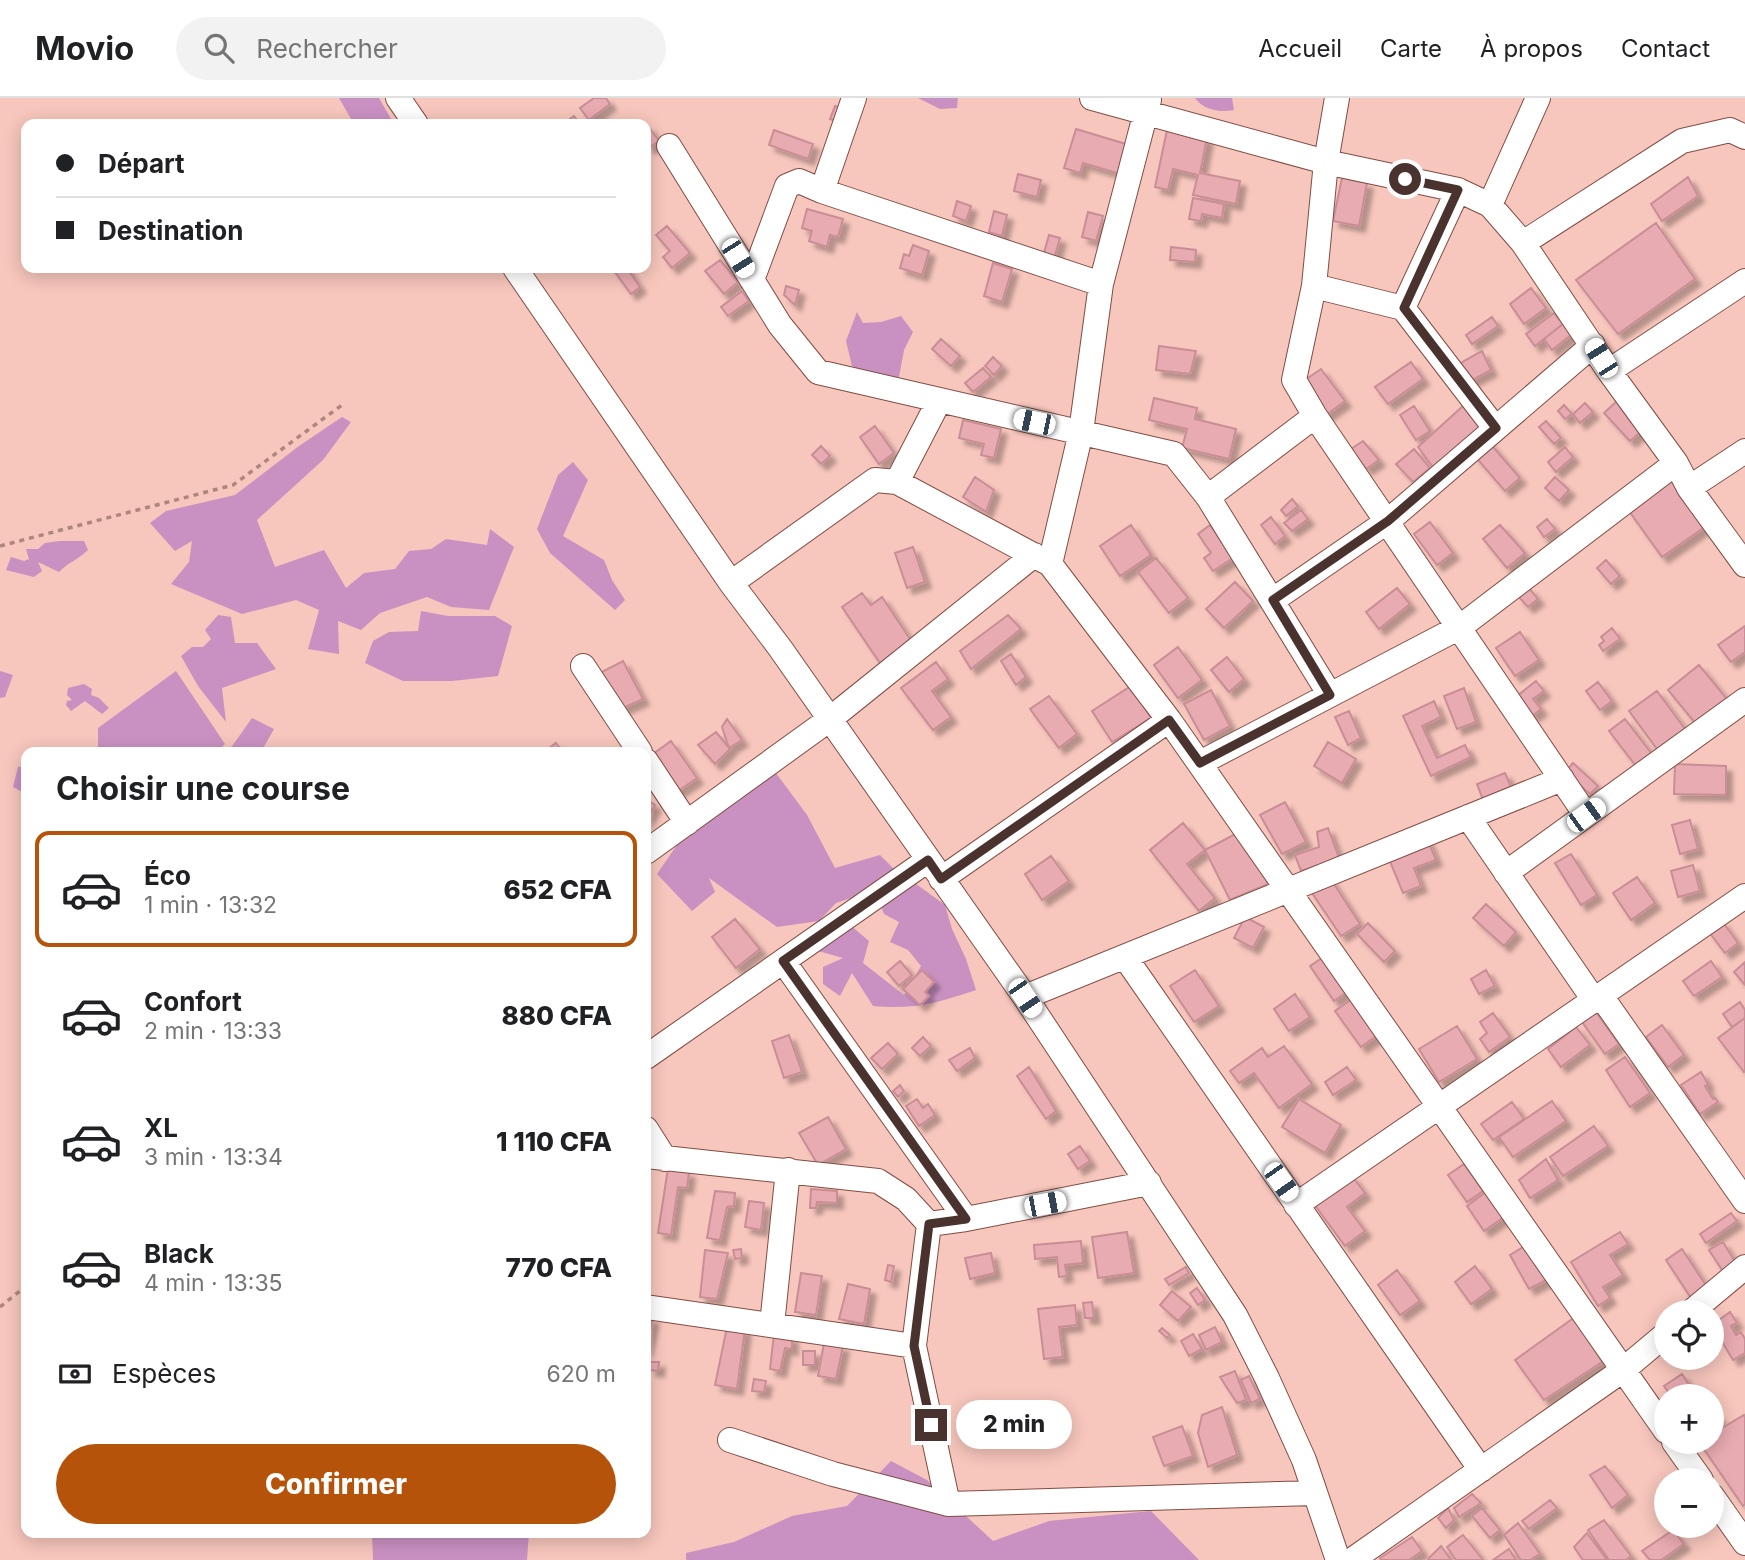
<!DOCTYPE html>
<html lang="fr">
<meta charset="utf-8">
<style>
:root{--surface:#fff;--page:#f2f2f2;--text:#202124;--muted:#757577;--line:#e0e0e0;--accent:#b45309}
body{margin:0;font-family:Inter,sans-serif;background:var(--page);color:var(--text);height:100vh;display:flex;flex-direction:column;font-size:26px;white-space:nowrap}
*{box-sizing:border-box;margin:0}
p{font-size:23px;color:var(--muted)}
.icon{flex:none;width:38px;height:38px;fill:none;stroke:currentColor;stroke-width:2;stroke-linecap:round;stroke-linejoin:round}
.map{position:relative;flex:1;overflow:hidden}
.drawer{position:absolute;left:21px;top:649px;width:630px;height:791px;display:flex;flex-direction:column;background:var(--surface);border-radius:14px;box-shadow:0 4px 18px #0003}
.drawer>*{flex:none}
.hud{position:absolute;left:21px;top:21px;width:630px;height:154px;border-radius:14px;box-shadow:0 4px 18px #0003;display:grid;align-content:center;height:154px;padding:0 35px;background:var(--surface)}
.fabs{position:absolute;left:1654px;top:1202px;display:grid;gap:14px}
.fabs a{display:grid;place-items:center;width:70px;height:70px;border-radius:50%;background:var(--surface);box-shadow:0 4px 18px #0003;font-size:35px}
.end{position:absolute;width:32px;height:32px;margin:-16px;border:9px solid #4a322e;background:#fff;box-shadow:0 0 0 4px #fff}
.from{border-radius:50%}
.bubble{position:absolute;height:49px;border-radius:24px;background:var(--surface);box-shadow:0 4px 18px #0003;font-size:23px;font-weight:800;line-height:49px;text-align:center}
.car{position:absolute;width:21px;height:42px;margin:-21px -10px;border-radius:9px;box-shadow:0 0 5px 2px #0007;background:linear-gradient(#fff 24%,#345 0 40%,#fff 0 76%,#345 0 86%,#fff 0)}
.hud b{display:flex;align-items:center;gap:24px;height:66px;font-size:26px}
.hud b+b{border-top:2px solid var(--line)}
.hud i{width:18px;height:18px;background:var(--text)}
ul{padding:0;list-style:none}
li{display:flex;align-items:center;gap:21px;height:116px;margin:0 14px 10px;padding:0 21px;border:4px solid transparent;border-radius:14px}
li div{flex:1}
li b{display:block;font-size:26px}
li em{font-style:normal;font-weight:800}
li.selected{border-color:var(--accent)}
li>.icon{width:63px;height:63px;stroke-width:1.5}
h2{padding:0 35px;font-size:32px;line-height:84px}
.pay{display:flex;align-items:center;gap:18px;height:77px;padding:0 35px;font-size:26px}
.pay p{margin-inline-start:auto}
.cta{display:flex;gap:14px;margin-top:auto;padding:14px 35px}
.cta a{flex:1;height:80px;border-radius:42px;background:var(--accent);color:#fff;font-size:28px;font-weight:800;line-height:80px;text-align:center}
header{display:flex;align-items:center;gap:42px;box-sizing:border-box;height:98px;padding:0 35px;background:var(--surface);border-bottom:2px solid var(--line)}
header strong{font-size:33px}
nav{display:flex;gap:38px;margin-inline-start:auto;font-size:24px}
.search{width:490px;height:63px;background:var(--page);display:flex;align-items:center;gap:18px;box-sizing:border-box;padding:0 24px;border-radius:38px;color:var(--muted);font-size:26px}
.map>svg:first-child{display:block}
.green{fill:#c991c2}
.building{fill:#e8abb1;stroke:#c98e95;stroke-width:2;filter:url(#shadow)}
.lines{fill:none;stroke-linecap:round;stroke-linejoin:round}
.minor-casing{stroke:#814d43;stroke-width:26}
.path{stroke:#ad877f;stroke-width:3.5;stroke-dasharray:5 5;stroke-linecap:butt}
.minor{stroke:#fff;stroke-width:24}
.route{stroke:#4a322e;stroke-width:9}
</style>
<header>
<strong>Movio</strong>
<div class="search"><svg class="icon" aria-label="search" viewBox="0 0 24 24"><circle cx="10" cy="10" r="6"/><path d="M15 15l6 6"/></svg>Rechercher</div>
<nav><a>Accueil</a><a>Carte</a><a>À propos</a><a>Contact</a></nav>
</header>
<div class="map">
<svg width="1745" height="1462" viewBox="0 0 1745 1462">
<defs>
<filter id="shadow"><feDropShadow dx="6" dy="6" stdDeviation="2" flood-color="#0004"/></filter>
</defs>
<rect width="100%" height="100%" fill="#f7c6bc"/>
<path class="green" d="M339 0H379L394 26H354Z
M918 0H958L957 10 940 11Z
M1195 0H1232L1234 12C1220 15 1204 12 1195 0Z
M857 214 863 225 881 224 901 218 913 234 904 252 899 279 875 284 852 268 846 243Z
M342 319 351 324 323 362 257 422 275 469 324 452 346 490 364 475 395 471 409 453 431 451 446 441 487 447 490 431 514 449 489 512 451 509 427 499 380 515 361 532 338 523 339 556 308 551 319 512 296 502 242 516 171 486 189 464 192 443 175 453 150 425 166 413 235 397 299 348Z
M573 364 588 382 563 438 604 462 612 482 625 502 615 512 550 455 537 431 558 377Z
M59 443H84L88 452C79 461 69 464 59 474L38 464 42 473 34 479 6 472 11 459 24 463 29 461 26 451H38L45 445Z
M421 513 448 518H495L512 528 498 578 452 583H403L365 565 373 543 389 534 418 533Z
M218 517 231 519 235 545H257L276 571 222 590 226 624 198 588 181 558 192 549H203L211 541 205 532Z
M0 573 13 577 5 599 0 600Z
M176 573 225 646 217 654H98V630Z
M84 586 92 591 91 597 99 600 109 610 102 616 85 603 71 613 66 607 67 603 72 602 67 597 68 590Z
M252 620 274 631 261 654H228Z
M26 668V696L13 689 18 669Z
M773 671 807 717 835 770 880 757 903 780 878 791 836 805 819 823 777 829 709 780 715 794 692 813 657 776 690 728Z
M912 783 945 807 952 831 966 861 976 892C938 905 913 912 873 908L852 875 840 898 823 886V869L843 860 804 849 844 822 869 843 863 865 904 897 921 868 908 852 890 844 899 824 884 816 879 803Z
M891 1363 927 1382 993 1443 1049 1423 1151 1413 1199 1462H686V1455L734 1444 792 1418 847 1408Z
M372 1435H529L527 1462H373Z"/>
<path class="building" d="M594 0H606L610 6 589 22 580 10Z
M835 8 847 12 843 25 830 21Z
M574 18 580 26H568L566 24Z
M648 28 659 43 649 50 646 45Z
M1076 31 1136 49 1127 78 1083 65 1080 75 1064 70Z
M774 32 813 46 808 61 769 47Z
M1167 32 1207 40 1200 75 1240 83 1236 106 1193 97 1198 77 1173 71 1168 92 1155 89Z
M1018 76 1041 82 1037 99 1014 93Z
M1688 79 1698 98 1662 123 1651 106Z
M1342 80 1367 85 1359 128 1333 123Z
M1193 100 1224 106 1222 120 1202 116 1201 123 1189 121Z
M957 103 971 108 966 123 953 118Z
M807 111 843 121 838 139 830 137 827 149 809 143 812 133 802 130Z
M994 113 1007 117 1002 138 989 134Z
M1088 114 1103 118 1096 143 1082 139Z
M1656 125 1695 181 1618 236 1576 182Z
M667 128 690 155 672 170 663 159 670 153 656 137Z
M1049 137 1060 140 1054 161 1043 158Z
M913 147 929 153 922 177 900 170 904 156 909 158Z
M1171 149 1196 152 1195 164 1170 162Z
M720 162 738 184 724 196 705 173Z
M993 165 1012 171 1002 204 984 198Z
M612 170H627L640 189 631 196Z
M786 188 799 192 795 207 784 197Z
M1531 190 1546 210 1524 226 1510 206Z
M742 193 749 203 728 218 721 209Z
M1554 215 1563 226 1535 248 1526 236Z
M1492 219 1498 228 1472 246 1466 237Z
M1563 226 1571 237 1552 252 1544 241Z
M941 241 960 258 951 268 932 251Z
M1159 248 1196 253 1190 276 1156 272Z
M1482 253 1491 272 1469 284 1459 266Z
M993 259 1002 268 994 277 985 268Z
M1411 264 1423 281 1388 306 1375 289Z
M983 270 991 279 973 294 965 285Z
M1321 271 1345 303 1326 317 1302 284Z
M1154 300 1197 310 1195 321 1236 331 1229 361 1182 350 1187 331 1149 322Z
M1618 302 1644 331 1630 343 1604 315Z
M1585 305 1593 314 1580 325 1573 316Z
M1464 307 1483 332 1435 372 1418 349Z
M1564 307 1572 316 1565 321 1558 313Z
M1414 308 1430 333 1416 342 1400 317Z
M963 322 1001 331 994 360 981 357 984 346 959 340Z
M1546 323 1561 340 1554 346 1539 329Z
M875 328 894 355 879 366 860 339Z
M1363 343 1379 362 1366 371 1351 351Z
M1488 343 1520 380 1505 393 1473 356Z
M821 348 830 358 821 366 812 357Z
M1565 349 1573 359 1556 374 1548 364Z
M1414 351 1430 370 1413 384 1396 366Z
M975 379 994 392 986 414 963 399Z
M1555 379 1569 392 1559 403 1545 390Z
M1676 380 1709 426 1662 459 1629 413Z
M1292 401 1298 408 1286 418 1281 412Z
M1301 412 1308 421 1292 433 1284 425Z
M1271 419 1285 438 1275 446 1261 427Z
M1547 421 1555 431 1544 439 1537 429Z
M1430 424 1453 455 1437 467 1414 436Z
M1131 427 1151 457 1120 478 1100 448Z
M1210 427 1233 460 1213 473 1204 460 1211 455 1198 436Z
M1500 427 1525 455 1507 470 1483 441Z
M913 449 925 484 907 490 895 455Z
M1156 460 1188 500 1169 515 1138 474Z
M1606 462 1620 478 1611 486 1597 470Z
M1235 484 1253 503 1224 530 1206 511Z
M1397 490 1410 506 1379 531 1366 514Z
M1529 490 1538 501 1528 509 1518 498Z
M862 495 871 507 882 499 914 547 882 568 842 509Z
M1008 517 1021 531 971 571 960 553Z
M1745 528V554L1731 564 1718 547Z
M1612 530 1620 541 1603 553 1599 547 1604 543 1601 539Z
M1520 534 1539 562 1515 578 1496 550Z
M1178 549 1202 582 1178 600 1154 567Z
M1011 556 1026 579 1016 587 1001 563Z
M1227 559 1244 581 1229 594 1211 572Z
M623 563 643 601 619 612 600 575Z
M936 564 948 581 932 593 951 619 933 632 901 590Z
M1699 567 1727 601 1696 626 1668 592Z
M1536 583 1544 593 1533 601 1541 611 1532 618 1517 598Z
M1598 584 1612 603 1600 612 1586 593Z
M1131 588 1151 620 1112 644 1092 613Z
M1464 590 1476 624 1457 631 1444 598Z
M1211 592 1230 628 1204 642 1184 606Z
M1657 593 1688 635 1660 655 1629 613Z
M1049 598 1077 636 1059 650 1030 611Z
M1434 603 1441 619 1422 628 1437 660 1465 647 1471 659 1431 678 1403 618Z
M1349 613 1361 640 1348 647 1335 619Z
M727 621 742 642 729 650 722 629Z
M1625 621 1655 660 1639 672 1609 633Z
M716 634 730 651 715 666 698 647Z
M671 643 697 680 674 696 649 659Z
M1328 644 1356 661 1342 685 1314 668Z
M556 645 563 654H544Z
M1573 665 1598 688 1590 696 1565 674Z
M1675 666 1726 668V697L1674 696Z
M1505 675 1514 696 1485 707 1477 686Z
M646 701 655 707 646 723Z
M1285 704 1306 744 1282 756 1260 717Z
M1690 722 1698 751 1680 756 1672 727Z
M1183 725 1205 752 1187 766 1215 800 1199 813 1150 752Z
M1328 730 1339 760 1301 773 1295 757 1319 749 1317 734Z
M1245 731 1268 786 1230 802 1205 752Z
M1427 741 1436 762 1414 770 1421 788 1403 795 1387 756Z
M1571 756 1597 797 1581 807 1555 765Z
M1051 758 1069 783 1042 802 1025 776Z
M1693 767 1700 793 1678 799 1671 773Z
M1637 779 1655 805 1631 822 1613 795Z
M1330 780 1360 826 1341 838 1310 792Z
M1486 806 1516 834 1504 848 1473 820Z
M1245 819 1264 829 1253 850 1234 840Z
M735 821 760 851 736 870 712 839Z
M1722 823 1738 845 1725 855 1709 834Z
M1368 825 1395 853 1384 864 1357 836Z
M1325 858 1348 893 1334 903 1310 868Z
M900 863 912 877 899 888 887 874Z
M1711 863 1722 879 1694 898 1683 883Z
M1745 864V887L1734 874Z
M922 872 934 884 925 894 929 898 920 907 903 891Z
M1195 872 1219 908 1194 924 1170 888Z
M1486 872 1495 888 1479 896 1471 881Z
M1295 896 1310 919 1289 933 1274 911Z
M1353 900 1379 936 1361 949 1335 913Z
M1740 904 1745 912V920L1732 929 1723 916Z
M1596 914 1619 946 1605 956 1582 924Z
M1493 915 1510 939 1489 954 1480 941 1487 935 1480 924Z
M1745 920V973L1744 974 1718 940Z
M1662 927 1684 957 1668 969 1646 939Z
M1457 928 1477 961 1439 984 1419 951Z
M1576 929 1590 947 1561 969 1548 951Z
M789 937 802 974 784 980 772 943Z
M923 939 931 948 920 958 912 950Z
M888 945 898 956 882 971 871 960Z
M1284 948 1312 986 1279 1010 1254 975 1239 985 1230 973 1262 950 1268 959Z
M970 950 975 960 957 973 949 962Z
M1625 959 1650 995 1630 1009 1606 972Z
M1029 969 1056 1013 1046 1021 1017 978Z
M1347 969 1356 982 1333 997 1325 984Z
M1701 974 1708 986 1705 988 1713 1001 1715 1000 1718 1004 1700 1016 1681 987Z
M900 987 904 993 898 999 893 993Z
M917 1001 923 1010 928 1006 935 1017 919 1028 906 1008Z
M1299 1001 1341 1027 1325 1055 1282 1029Z
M1552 1003 1566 1023 1513 1059 1499 1039Z
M1512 1004 1524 1021 1493 1042 1481 1026Z
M828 1019 846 1051 818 1067 799 1035Z
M1594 1028 1608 1048 1563 1078 1550 1059Z
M1080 1048 1090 1063 1078 1071 1068 1056Z
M1546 1061 1558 1082 1530 1100 1519 1082Z
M1464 1066 1483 1093 1467 1104 1448 1077Z
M668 1070 689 1074 687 1090 678 1089 671 1137 658 1135Z
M1352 1078 1365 1095 1347 1109 1365 1133 1345 1148 1314 1106Z
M811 1091 837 1093V1105L817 1104 816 1110H810Z
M715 1093 735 1095 734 1108 727 1109 720 1142 707 1140Z
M1486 1094 1504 1119 1484 1133 1467 1108Z
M749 1103 764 1105 761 1132 745 1129Z
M1731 1115 1737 1123 1706 1145 1700 1136Z
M1127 1134 1134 1175 1098 1180 1092 1139Z
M1620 1134 1628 1146 1610 1157 1623 1177 1603 1189 1610 1200 1598 1208 1571 1164Z
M1081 1143 1083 1165 1065 1167 1067 1178 1059 1179 1057 1159 1035 1161 1034 1147Z
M1723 1144 1737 1167 1724 1175 1709 1152Z
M1528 1146 1548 1181 1529 1191 1510 1157Z
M741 1151 742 1160 735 1161 733 1152Z
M1682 1151 1707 1189 1691 1200 1666 1162Z
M705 1152 728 1155 717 1201 700 1199Z
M991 1155 995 1175 970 1181 965 1160Z
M888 1167 894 1168 891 1184 885 1182Z
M1475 1168 1492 1191 1471 1206 1455 1184Z
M1186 1169 1189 1175 1169 1187 1165 1181Z
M1397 1172 1420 1203 1400 1217 1378 1187Z
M801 1175 822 1178 816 1217 795 1214Z
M848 1186 870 1191 864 1226 839 1221Z
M1197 1190 1205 1202 1198 1207 1190 1195Z
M1172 1193 1191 1209 1178 1223 1160 1207Z
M1092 1204 1094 1220H1085L1083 1205Z
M1075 1207 1077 1227 1059 1229 1063 1259 1044 1261 1038 1211Z
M1730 1214 1737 1225 1731 1228 1736 1237 1741 1234 1745 1241V1255L1733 1262 1712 1227Z
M646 1219 653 1220 646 1254Z
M1575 1219 1602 1264 1544 1302 1515 1262Z
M727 1229 745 1231 737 1291 715 1287Z
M1215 1229 1222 1244 1206 1252 1199 1237Z
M1162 1230 1170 1237 1167 1240 1159 1233Z
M774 1236 792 1239V1251L785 1250 780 1273 770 1271Z
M1193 1236 1202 1251 1189 1258 1181 1243Z
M824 1245 843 1248 836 1281 818 1278Z
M803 1253H815V1267H803Z
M650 1264H659L658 1273 650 1272Z
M1235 1273 1246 1302 1237 1305 1220 1279Z
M1682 1276 1697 1298H1671L1664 1288Z
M1249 1278 1260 1301 1251 1305 1241 1282Z
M754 1281 766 1283 764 1294 752 1293Z
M1222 1309 1237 1357 1208 1369 1198 1335 1202 1317Z
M1718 1317 1722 1330 1744 1317 1745 1319V1406L1743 1408 1699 1344H1712V1321Z
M1182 1328 1193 1358 1164 1368 1153 1339Z
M1605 1368 1628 1397 1612 1410 1590 1377Z
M1472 1396 1481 1405 1459 1419 1454 1410Z
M1550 1402 1557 1410 1529 1431 1522 1423Z
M1448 1410 1454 1422 1446 1430 1438 1420Z
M1482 1410 1500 1432 1490 1440 1472 1418Z
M1604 1422 1631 1458 1626 1462H1609L1588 1432Z
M1518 1425 1540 1456 1530 1462H1521L1504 1437Z
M1673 1432 1684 1446 1661 1462H1650L1642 1453Z
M1587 1435 1607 1462H1583L1574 1449Z
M1463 1437 1483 1462H1456L1447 1449Z
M1412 1439 1422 1453 1409 1462H1381L1380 1460Z
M1441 1448 1451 1462H1429L1428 1461Z
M1509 1451 1516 1462H1493Z"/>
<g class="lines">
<g class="minor-casing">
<path id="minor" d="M398 0 416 26
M1092 0 1326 64 1458 92 1490 107 1523 145 1609 273 1676 365 1689 390 1745 467
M1337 0 1326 64 1314 188 1294 282 1315 318 1586 717
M669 48 780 227 818 274 1174 356 1208 399 1330 597
M822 93 854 0
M1490 107 1538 0
M1523 145 1682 43 1730 32 1745 39
M515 170 731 485 780 550 1025 899 1235 1217 1267 1280 1304 1362 1338 1462
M752 182 787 88 799 83 822 93 1101 186
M1314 188 1403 210 1495 330
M1403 210 1458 92
M1609 273 1745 183
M897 384 939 303
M1689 390 1745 353
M1208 399 1315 318
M1050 466 1081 334 1101 186 1149 2
M731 485 875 382 897 384 1050 466 1169 622 1666 1333
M1273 502 1388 423 1593 247
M583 568 640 654
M646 663 687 725
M1200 665 1460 529 1676 365
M1468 719 1594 902
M646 754 830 621 1034 457
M1506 775 1745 602
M941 781 1169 622
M1125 859 1481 1372
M783 863 966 1121
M1601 898 1745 1103
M1025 899 1562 681
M646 959 928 762
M646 1031 665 1061
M646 1058 878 1083 906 1101 929 1126
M1296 1107 1745 798
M929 1126 914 1248 948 1406
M929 1126 966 1121 1149 1085
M646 1209 914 1248
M1691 1214 1745 1169
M772 1227 788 1072
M730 1342 833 1376 948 1406 1315 1395
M1674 1344 1701 1382
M1712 1398 1745 1445
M1352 1462 1623 1272 1666 1236"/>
</g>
<path class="path" d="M0 448 233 387 342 307
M0 1209 26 1188"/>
<use href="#minor" class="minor"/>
</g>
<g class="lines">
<path class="route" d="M931 1327 914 1248 929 1126 966 1121 783 863 928 762 941 781 1169 622 1200 665 1330 597 1273 502 1388 423 1496 330 1404 210 1458 92 1405 81"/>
</g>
</svg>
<div class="fabs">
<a><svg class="icon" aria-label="locate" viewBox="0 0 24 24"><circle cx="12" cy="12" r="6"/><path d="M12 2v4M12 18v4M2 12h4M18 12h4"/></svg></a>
<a>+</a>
<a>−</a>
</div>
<i class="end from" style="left:1405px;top:81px"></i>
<i class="end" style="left:931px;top:1327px"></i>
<div class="bubble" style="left:956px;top:1302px;width:116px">2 min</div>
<i class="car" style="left:738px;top:160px;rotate:148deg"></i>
<i class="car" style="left:1601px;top:260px;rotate:328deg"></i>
<i class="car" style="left:1034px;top:324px;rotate:282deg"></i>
<i class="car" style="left:1586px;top:717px;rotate:54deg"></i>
<i class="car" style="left:1025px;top:900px;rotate:146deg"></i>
<i class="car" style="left:1281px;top:1084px;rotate:145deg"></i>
<i class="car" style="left:1045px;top:1106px;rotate:79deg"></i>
<div class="hud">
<b><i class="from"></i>Départ</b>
<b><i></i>Destination</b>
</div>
<section class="drawer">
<h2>Choisir une course</h2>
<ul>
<li class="selected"><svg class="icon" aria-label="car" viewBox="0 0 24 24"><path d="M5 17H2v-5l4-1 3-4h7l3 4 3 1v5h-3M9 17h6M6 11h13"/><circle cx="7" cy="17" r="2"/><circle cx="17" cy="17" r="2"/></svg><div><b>Éco</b><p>1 min · 13:32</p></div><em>652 CFA</em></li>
<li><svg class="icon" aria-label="car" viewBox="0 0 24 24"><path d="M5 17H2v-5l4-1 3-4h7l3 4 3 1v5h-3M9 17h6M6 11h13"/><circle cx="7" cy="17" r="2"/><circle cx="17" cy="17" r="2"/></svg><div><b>Confort</b><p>2 min · 13:33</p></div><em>880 CFA</em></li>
<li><svg class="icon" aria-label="car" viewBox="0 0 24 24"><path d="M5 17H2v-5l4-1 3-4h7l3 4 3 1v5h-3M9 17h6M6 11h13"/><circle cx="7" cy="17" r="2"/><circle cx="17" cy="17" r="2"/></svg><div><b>XL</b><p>3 min · 13:34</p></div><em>1 110 CFA</em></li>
<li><svg class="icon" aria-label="car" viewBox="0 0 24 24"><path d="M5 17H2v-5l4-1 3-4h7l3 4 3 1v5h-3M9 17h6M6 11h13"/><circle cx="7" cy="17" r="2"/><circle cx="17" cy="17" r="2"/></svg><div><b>Black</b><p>4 min · 13:35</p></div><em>770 CFA</em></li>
</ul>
<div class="pay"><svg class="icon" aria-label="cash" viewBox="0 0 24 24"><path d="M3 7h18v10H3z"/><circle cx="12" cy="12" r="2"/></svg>Espèces<p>620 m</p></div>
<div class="cta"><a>Confirmer</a></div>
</section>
</div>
